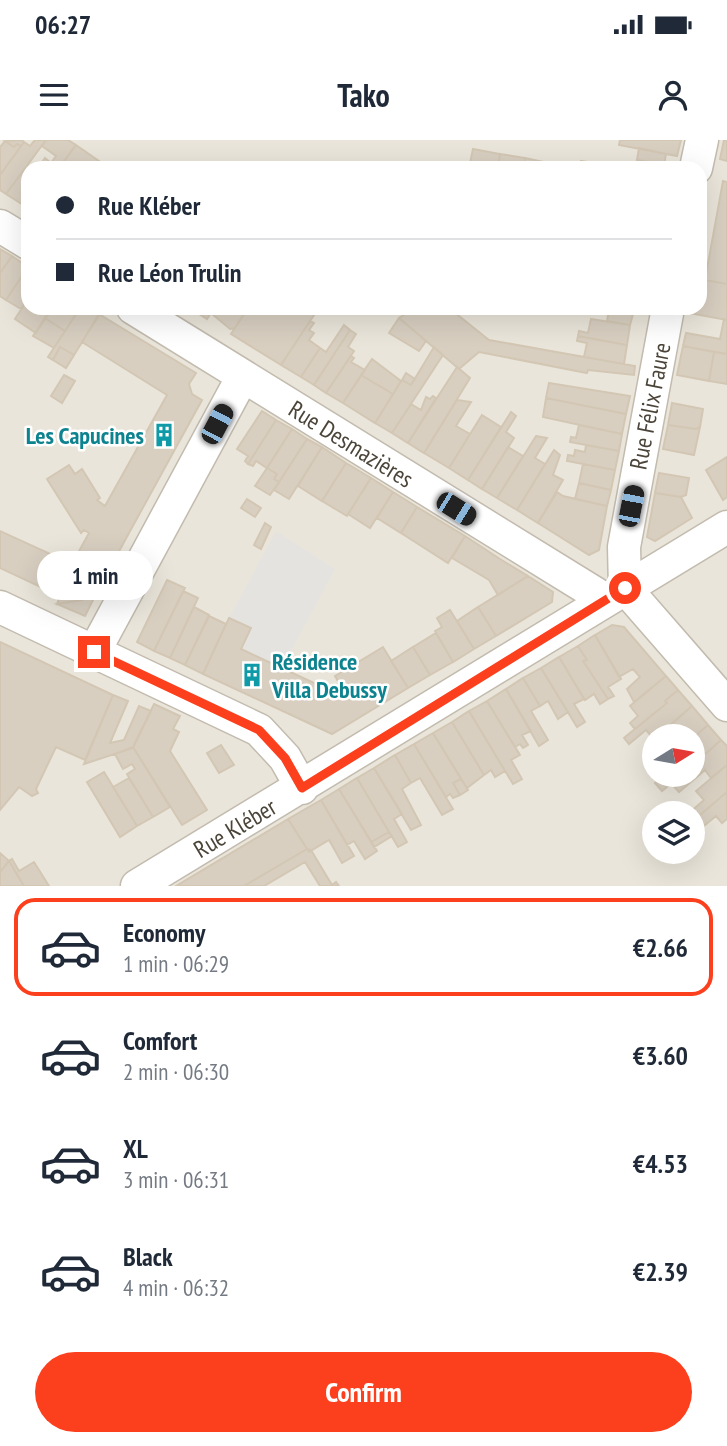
<!DOCTYPE html>
<meta charset="utf-8">
<style>
:root{--surface:#fff;--page:#f6f6f7;--text:#1f2937;--muted:#747a83;--line:#e0e1e3;--accent:#fc3f1d}
body{margin:0;font-family:"PT Sans Narrow",sans-serif;background:var(--page);color:var(--text);height:100vh;display:flex;flex-direction:column;font-size:26px;white-space:nowrap}
*{box-sizing:border-box;margin:0}
p{font-size:23px;color:var(--muted)}
.icon{flex:none;width:38px;height:38px;fill:none;stroke:currentColor;stroke-width:2;stroke-linecap:round;stroke-linejoin:round}
.map{position:relative;height:746px;overflow:hidden}
.panel{display:flex;flex-direction:column;background:var(--surface);flex:1}
.panel>*{flex:none}
.banner{position:absolute;left:21px;top:21px;width:686px;height:154px;border-radius:21px;box-shadow:0 7px 28px #0002;display:grid;align-content:center;height:154px;padding:0 35px;background:var(--surface)}
.needle{width:46px;rotate:79deg}
.controls{position:absolute;left:642px;top:584px;display:grid;gap:14px}
.controls a{display:grid;place-items:center;width:63px;height:63px;border-radius:50%;background:var(--surface);box-shadow:0 7px 28px #0002;font-size:35px}
.end{position:absolute;width:32px;height:32px;margin:-16px;border:9px solid #fc3f1d;background:#fff;box-shadow:0 0 0 4px #fff}
.from{border-radius:50%}
.bubble{position:absolute;height:49px;border-radius:24px;background:var(--surface);box-shadow:0 7px 28px #0002;font-size:23px;font-weight:700;line-height:49px;text-align:center}
.car{position:absolute;width:21px;height:42px;margin:-21px -10px;border-radius:9px;box-shadow:0 0 5px 2px #0007;background:linear-gradient(#222 24%,#8ab4d8 0 40%,#222 0 76%,#8ab4d8 0 86%,#222 0)}
.banner b{display:flex;align-items:center;gap:24px;height:66px;font-size:26px}
.banner b+b{border-top:2px solid var(--line)}
.banner i{width:18px;height:18px;background:var(--text)}
ul{padding:12px 0 0;list-style:none}
li{display:flex;align-items:center;gap:21px;height:98px;margin:0 14px 10px;padding:0 21px;border:4px solid transparent;border-radius:21px}
li div{flex:1}
li b{display:block;font-size:26px}
li em{font-style:normal;font-weight:700}
li.on{border-color:var(--accent)}
li>.icon{width:63px;height:63px;stroke-width:1.5}
.action{display:flex;gap:14px;margin-top:auto;padding:14px 35px}
.action a{flex:1;height:80px;border-radius:42px;background:var(--accent);color:#fff;font-size:28px;font-weight:700;line-height:80px;text-align:center}
.status{display:flex;justify-content:space-between;align-items:center;height:49px;padding:0 35px;background:var(--surface);direction:ltr}
.status svg{height:19px;fill:currentColor}
header{display:flex;justify-content:space-between;align-items:center;height:91px;padding:0 35px;background:var(--surface);font-size:32px;font-weight:700}
.map>svg:first-child{display:block}
.residential{fill:#eae5da;fill-rule:evenodd}
.parking{fill:#e5e3e0}
.building{fill:#d8cfc1;stroke:#d3c7b4;stroke-width:2}
.lines{fill:none;stroke-linecap:round;stroke-linejoin:round}
.street-casing{stroke:#c2bbae;stroke-width:35}
.street{stroke:#fff;stroke-width:32}
.route{stroke:#fc3f1d;stroke-width:9}
.labels{text-anchor:middle;dominant-baseline:central;stroke-width:5;stroke-linejoin:round;paint-order:stroke}
.street-label{font-size:24px;fill:#4b4439;stroke:#fff}
.culture-label{font-size:24px;font-weight:bold;fill:#0d838f;stroke:#fff;text-anchor:end}
</style>
<div class="status"><b>06:27</b><svg viewBox="0 0 49 12"><path d="M0 12V9h3v3zM5 12V6h3v6zM10 12V3h3v9zM15 12V0h3v12zM26 1h20v11H26zM47 4h2v5h-2z"/></svg></div>
<header><svg class="icon" aria-label="menu" viewBox="0 0 24 24"><path d="M4 6h16M4 12h16M4 18h16"/></svg>Tako<svg class="icon" aria-label="person" viewBox="0 0 24 24"><circle cx="12" cy="8" r="4"/><path d="M4 21q1-7 8-7t8 7"/></svg></header>
<div class="map">
<svg width="727" height="746" viewBox="0 0 727 746">
<rect width="100%" height="100%" fill="#f6f3ec"/>
<path class="residential" d="M0 0H727V746H0ZM28 28H700V168H28ZM654 597H693V635H654ZM654 674H693V712H654Z"/>
<path class="parking" d="M276 391 335 429 282 528 241 509 250 488 229 478Z"/>
<path class="building" d="M22 0 24 2 21 6 17 4 14 7 5 1Z
M35 0H46L6 54 0 50V35L24 2 30 6Z
M46 0H68L76 5 59 28H38L45 18 51 23 56 16 42 6Z
M620 0H681L677 16 619 5Z
M724 0H727V21L720 19Z
M5 1 14 7 17 4 21 6 0 35V7Z
M76 5 106 26 59 28Z
M639 8 666 14 664 25 637 20Z
M473 9 500 14 498 28H469Z
M500 14 525 18 524 28H498Z
M525 18 553 24 552 28H524Z
M581 21 608 25V28H580Z
M24 30 28 33V68L6 54Z
M723 41 727 42V144L705 140Z
M0 109 12 116 0 133Z
M12 116 28 127 6 160 0 156V133Z
M28 127V159L21 169 6 160Z
M700 139 727 144V180L689 173 690 168H700Z
M28 159V168H52L36 193 15 179Z
M52 168H80L65 191 45 178Z
M80 168H95L101 172 74 215 60 207 53 220 48 217Z
M190 168H214L207 179Z
M214 168H248L235 188 230 189 211 173Z
M248 168H309L316 172 281 225 231 194Z
M414 168H449L489 200 635 226 634 235 588 230 587 233 479 212 459 229 399 178Z
M609 170 633 174 630 185 607 181Z
M99 174 196 233 189 244 192 254 202 260 101 444 82 460 57 464 60 456 0 428V391L72 424 89 393 84 390 81 393 47 339 69 325 75 334 82 329 100 358 97 360 105 366 167 255 82 202Z
M45 178 65 191 54 208 33 196Z
M399 178 426 201 419 211 389 193Z
M591 179 630 185 627 205 578 196 579 191 588 193Z
M724 179 727 180V214L683 206 686 193 720 199Z
M310 181 314 183 309 190 314 193 309 200 320 208 301 237 281 225Z
M344 185 350 190 314 245 301 237 320 208 326 212Z
M350 190 356 194 348 207 354 211 326 253 314 245Z
M578 196 627 205 624 224 584 217 587 203 577 201Z
M683 206 714 212 709 241 677 235Z
M60 207 74 215 66 228 53 220Z
M434 207 443 215 392 293 375 283 402 240 411 245Z
M714 212 727 214V244L709 241Z
M351 216 354 218 351 222 365 230 343 263 326 253Z
M372 219 401 241 393 254 361 235Z
M457 227 470 238 424 313 408 303Z
M406 233 415 239 411 245 402 240Z
M64 235 75 241 62 263 51 256Z
M361 235 393 254 375 283 343 263Z
M549 243 630 256 626 274 546 258Z
M433 256 436 258 408 303 392 293 411 264 421 270 426 257 430 259Z
M546 258 626 274 622 294 543 277Z
M457 260 471 262 456 286 470 294 449 328 424 313Z
M672 263 703 269 700 287 696 289 668 285Z
M262 271 276 280 248 324 245 321 248 316 237 309Z
M511 272 516 276 506 292 514 298 482 349 468 340Z
M482 275 501 287 468 340 449 328Z
M276 280 292 289 267 328 256 321 253 326 248 324Z
M579 285 622 294 619 311 570 302 571 297 576 298Z
M668 285 696 289 700 287 694 315 663 309Z
M292 289 307 299 279 342 274 339 277 334 267 328Z
M536 296 547 298 535 318 545 324 517 370 497 358Z
M307 299 322 307 289 359 274 350Z
M586 305 619 311 615 330 567 321 568 315 574 316 575 310 585 312Z
M322 307 346 323 322 361 298 346Z
M508 307 523 316 497 358 482 349Z
M554 310 560 315 553 335 563 340 538 383 517 370Z
M727 317V357L723 360 706 330Z
M346 323 371 338 347 376 322 361Z
M583 324 615 330 611 350 579 343Z
M267 328 277 334 274 339 279 342 270 355 255 346Z
M659 333 689 338 686 355 681 357 655 353Z
M371 338 393 352 370 388 348 374Z
M579 343 611 350 607 366 575 359Z
M393 352 417 367 401 393 377 378Z
M557 352 563 356 607 366 599 410 589 415 538 383Z
M655 353 681 357 692 378 655 401 647 397Z
M247 359 261 368 255 377 241 368Z
M417 367 465 396 448 423 401 393Z
M265 383 271 387 261 409 254 405Z
M465 396 500 419 528 436 498 455 489 440 452 418Z
M528 436 553 452 552 462 496 496 478 467Z
M167 440 185 448 154 511 137 502Z
M101 444 85 476 57 464 82 460Z
M183 451 198 458 170 518 154 511Z
M194 467 209 475 185 525 170 518Z
M478 467 496 496 474 509 457 481Z
M450 470 474 509 453 522 435 491 442 487 437 478Z
M209 476 226 484 203 534 185 525Z
M229 478 251 488 241 509 329 550 339 543 335 536 383 507 408 548 332 594 203 534Z
M612 485 624 487 666 536 634 562 627 549 640 537 633 529 619 537 595 495Z
M436 493 453 522 430 535 413 507Z
M595 495 621 539 608 547 614 556 608 559 583 521 587 520 578 506Z
M0 502 113 555 85 620 56 607 36 649 38 653 32 656 19 647 0 670Z
M578 506 587 520 583 521 608 559 600 564 594 554 585 560 559 517Z
M413 507 430 535 408 548 391 521Z
M559 517 584 559 574 564 585 582 577 587 541 528Z
M541 528 568 572 558 579 548 561 540 566 523 538Z
M666 536 678 550 665 561 667 563 635 589 630 583 638 576 630 566Z
M523 538 540 566 531 571 548 600 539 606 506 549Z
M506 549 531 591 522 595 528 605 523 608 520 604 515 607 487 561Z
M678 550 692 566 654 599 646 590 629 604 624 598 667 563 665 561Z
M113 555 128 561 110 603 124 600 139 566 151 571 133 608 84 624Z
M487 561 520 615 511 620 522 639 513 644 469 571Z
M154 564 180 576 173 589 179 592 170 611 207 670 182 685 133 607Z
M692 566 708 585 693 598 657 597Z
M469 571 505 631 495 637 491 630 484 635 452 582Z
M452 582 484 635 467 648 433 593Z
M708 585 721 600 693 625V598Z
M433 593 461 639 453 643 460 655 453 658 450 654 446 657 414 604Z
M654 599V618L653 619 644 608Z
M721 600 727 606V625L711 638 705 630 679 652 671 643 681 635H693V625Z
M414 604 453 669 442 675 420 638 411 643 395 615Z
M221 605 234 625 219 633 207 613Z
M133 607 170 667 153 677 127 634 135 629 132 624 123 629 115 614Z
M395 615 411 643 402 649 421 685 411 690 374 628Z
M727 625V652L693 681V674H688L704 660 696 651Z
M374 628 402 674 394 679 407 702 398 707 357 638Z
M104 632 137 686 120 697 87 642Z
M664 635H681L662 651 655 643Z
M129 638 153 677 137 686 113 647Z
M357 638 389 692 371 702 339 649Z
M461 639 468 650 460 655 453 643Z
M339 649 377 711 365 719 354 701 347 705 321 660Z
M727 652V679L722 683 716 676 699 690 693 681Z
M321 660 354 716 342 723 329 700 309 712 288 679Z
M288 679 307 709 244 746H176Z
M389 692 392 696 374 707 371 702Z
M307 709 311 710 332 745 336 742 339 746H320L305 722 264 746H244Z
M0 713 9 721 0 732Z
M12 719 19 731 34 722 49 746H24L9 721Z
M9 721 16 733 24 746H0V732Z"/>
<g class="lines">
<g class="street-casing">
<path id="street" d="M696 28 702 0
M0 86 28 103
M133 168 606 460
M625 448 624 407 668 168
M625 448 727 565
M0 467 259 590 285 618 302 648
M94 512 243 236
M137 746 727 387"/>
</g>
<use href="#street" class="street"/>
</g>
<g class="lines">
<path class="route" d="M94 512 259 590 285 618 302 648 625 448"/>
</g>
<defs>
<g id="building-bare" transform="scale(1.89)"><path d="M-4-6H4V6H1V3H-1V6H-4ZM-2.5-4.3h1.7v1.8h-1.7ZM.8-4.3h1.7v1.8H.8ZM-2.5-1h1.7V.8h-1.7ZM.8-1h1.7V.8H.8Z" fill="#0f9aa8" stroke="#fff" stroke-width="2.5" paint-order="stroke"/></g>
</defs>
<g fill-rule="evenodd">
<use href="#building-bare" x="164" y="295"/>
<use href="#building-bare" x="252" y="535"/>
</g>
<g class="labels">
<g class="street-label">
<text transform="translate(650 266) rotate(-79)">Rue Félix Faure</text>
<text transform="translate(351 304) rotate(32)">Rue Desmazières</text>
<text transform="translate(235 688) rotate(-31)">Rue Kléber</text>
</g>
<g class="culture-label">
<text x="144" y="295">Les Capucines</text>
<text x="272" y="521" text-anchor="start">Résidence<tspan x="272" dy="28">Villa Debussy</tspan></text>
</g>
</g>
</svg>
<div class="controls">
<a><svg class="needle" viewBox="-14 -14 28 28"><path d="M0-13l5 13h-10z" fill="#e53935"/><path d="M0 13l5-13h-10z" fill="#747a83"/></svg></a>
<a><svg class="icon" aria-label="layers" viewBox="0 0 24 24"><path d="M12 4l9 5-9 5-9-5zM3 14l9 5 9-5"/></svg></a>
</div>
<i class="end from" style="left:625px;top:448px"></i>
<i class="end" style="left:94px;top:512px"></i>
<div class="bubble" style="left:37px;top:411px;width:116px">1 min</div>
<i class="car" style="left:217px;top:284px;rotate:28deg"></i>
<i class="car" style="left:631px;top:366px;rotate:11deg"></i>
<i class="car" style="left:456px;top:369px;rotate:122deg"></i>
<div class="banner">
<b><i class="from"></i>Rue Kléber</b>
<b><i></i>Rue Léon Trulin</b>
</div>
</div>
<section class="panel">
<ul>
<li class="on"><svg class="icon" aria-label="car" viewBox="0 0 24 24"><path d="M5 17H2v-5l4-1 3-4h7l3 4 3 1v5h-3M9 17h6M6 11h13"/><circle cx="7" cy="17" r="2"/><circle cx="17" cy="17" r="2"/></svg><div><b>Economy</b><p>1 min · 06:29</p></div><em>€2.66</em></li>
<li><svg class="icon" aria-label="car" viewBox="0 0 24 24"><path d="M5 17H2v-5l4-1 3-4h7l3 4 3 1v5h-3M9 17h6M6 11h13"/><circle cx="7" cy="17" r="2"/><circle cx="17" cy="17" r="2"/></svg><div><b>Comfort</b><p>2 min · 06:30</p></div><em>€3.60</em></li>
<li><svg class="icon" aria-label="car" viewBox="0 0 24 24"><path d="M5 17H2v-5l4-1 3-4h7l3 4 3 1v5h-3M9 17h6M6 11h13"/><circle cx="7" cy="17" r="2"/><circle cx="17" cy="17" r="2"/></svg><div><b>XL</b><p>3 min · 06:31</p></div><em>€4.53</em></li>
<li><svg class="icon" aria-label="car" viewBox="0 0 24 24"><path d="M5 17H2v-5l4-1 3-4h7l3 4 3 1v5h-3M9 17h6M6 11h13"/><circle cx="7" cy="17" r="2"/><circle cx="17" cy="17" r="2"/></svg><div><b>Black</b><p>4 min · 06:32</p></div><em>€2.39</em></li>
</ul>
<div class="action"><a>Confirm</a></div>
</section>
